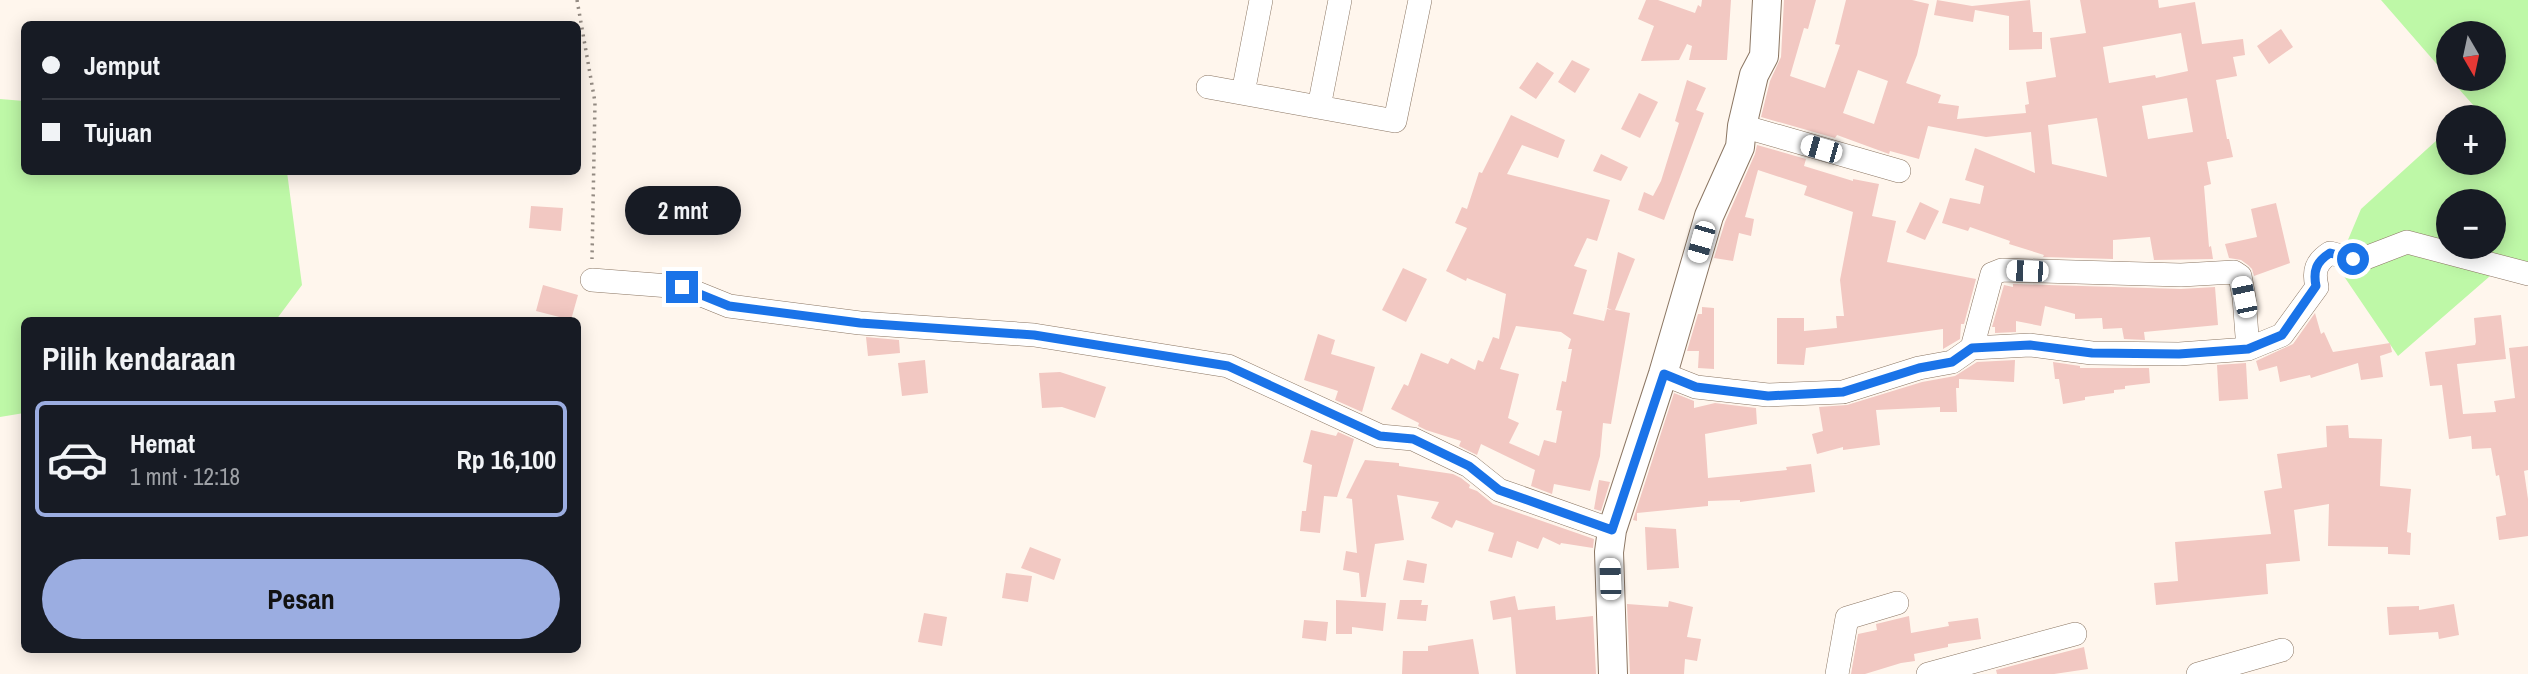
<!DOCTYPE html>
<html lang="id">
<meta charset="utf-8">
<style>
:root{--surface:#171b24;--page:#20242c;--text:#f1f3f6;--muted:#9ea1a6;--line:#363941;--accent:#9bade1}
body{margin:0;font-family:"Archivo Narrow",sans-serif;background:var(--page);color:var(--text);height:100vh;display:flex;flex-direction:column;font-size:26px;white-space:nowrap}
*{box-sizing:border-box;margin:0}
p{font-size:23px;color:var(--muted)}
.icon{flex:none;width:38px;height:38px;fill:none;stroke:currentColor;stroke-width:2;stroke-linecap:round;stroke-linejoin:round}
.map{position:relative;flex:1;overflow:hidden}
.panel{position:absolute;left:21px;top:317px;width:560px;height:336px;display:flex;flex-direction:column;background:var(--surface);border-radius:10px;box-shadow:0 4px 18px #0003}
.panel>*{flex:none}
.guide{position:absolute;left:21px;top:21px;width:560px;height:154px;border-radius:10px;box-shadow:0 4px 18px #0003;display:grid;align-content:center;height:154px;padding:0 21px;background:var(--surface)}
.needle{width:46px;rotate:171deg}
.controls{position:absolute;left:2436px;top:21px;display:grid;gap:14px}
.controls a{display:grid;place-items:center;width:70px;height:70px;border-radius:50%;background:var(--surface);box-shadow:0 4px 18px #0003;font-size:35px}
.end{position:absolute;width:32px;height:32px;margin:-16px;border:9px solid #1a73e8;background:#fff;box-shadow:0 0 0 4px #fff}
.from{border-radius:50%}
.bubble{position:absolute;height:49px;border-radius:24px;background:var(--surface);box-shadow:0 4px 18px #0003;font-size:23px;font-weight:700;line-height:49px;text-align:center}
.car{position:absolute;width:21px;height:42px;margin:-21px -10px;border-radius:9px;box-shadow:0 0 5px 2px #0007;background:linear-gradient(#fff 24%,#345 0 40%,#fff 0 76%,#345 0 86%,#fff 0)}
.guide b{display:flex;align-items:center;gap:24px;height:66px;font-size:26px}
.guide b+b{border-top:2px solid var(--line)}
.guide i{width:18px;height:18px;background:var(--text)}
ul{padding:0;list-style:none}
li{display:flex;align-items:center;gap:21px;height:116px;margin:0 14px 10px;padding:0 7px;border:4px solid transparent;border-radius:10px}
li div{flex:1}
li b{display:block;font-size:26px}
li em{font-style:normal;font-weight:700}
li.current{border-color:var(--accent)}
li>.icon{width:63px;height:63px;stroke-width:1.5}
h2{padding:0 21px;font-size:32px;line-height:84px}
.button{display:flex;gap:14px;margin-top:auto;padding:14px 21px}
.button a{flex:1;height:80px;border-radius:42px;background:var(--accent);color:#111;font-size:28px;font-weight:700;line-height:80px;text-align:center}
.map>svg:first-child{display:block}
.green{fill:#bef8a7;fill-rule:evenodd}
.building{fill:#f2c8c2;fill-rule:evenodd}
.lines{fill:none;stroke-linecap:round;stroke-linejoin:round}
.minor-casing{stroke:#8b7663;stroke-width:24}
.tertiary-casing{stroke:#8b7663;stroke-width:30}
.path{stroke:#948b83;stroke-width:3.5;stroke-dasharray:2 5;stroke-linecap:butt}
.minor{stroke:#fff;stroke-width:23}
.tertiary{stroke:#fff;stroke-width:28}
.route{stroke:#1a73e8;stroke-width:9}
</style>
<div class="map">
<svg width="2528" height="674" viewBox="0 0 2528 674">
<rect width="100%" height="100%" fill="#fff6ed"/>
<path class="green" d="M2381 0H2528V265L2497 270 2398 356 2337 266 2361 209 2448 130V163H2494V117H2462L2474 106 2450 79H2494V33H2448V77ZM2448 201H2494V247H2448Z
M0 99 24 101V172H287L302 285 276 320H24V413L0 417Z"/>
<path class="building" d="M1646 0H1658L1695 13 1698 5 1701 7 1702 0H1731L1727 60H1689L1692 46 1687 44 1679 60 1641 61 1654 26 1638 19Z
M1784 0H1816L1808 29 1804 28 1790 76 1825 88 1840 45 1835 44 1846 0H1912L1929 4 1917 55 1906 83 1941 95 1938 103 1959 106 1957 119 2026 113 2025 105 2029 104 2026 82 2056 77 2050 38 2086 33 2080 0H2158L2159 8 2195 2 2202 44 2243 39 2245 55 2233 57 2237 76 2216 80 2227 139H2229L2233 157 2207 162 2211 184 2204 186 2209 247 2211 246 2213 259 2154 260 2150 237 2113 240V259L2043 257 2044 255 2009 244 2010 241 1970 227 1968 231 1942 223 1950 198 1980 204 1984 186 1965 180 1975 148 2035 173 2031 132 1986 137 1928 126 1919 159 1890 151 1889 154 1837 135 1835 138 1761 117 1770 81 1781 57ZM2181 33 2188 71 2156 78 2155 75 2109 83 2103 47ZM1858 70 1888 81 1874 124 1843 113ZM2187 98 2193 132 2148 139 2142 106ZM2097 118 2107 177 2052 164 2048 125Z
M1937 0 1972 6 2030 0 2033 32H2042V49L2009 50V16L1975 10 1973 22 1934 15Z
M2281 29 2293 47 2269 64 2257 46Z
M1572 60 1590 69 1575 93 1558 82Z
M1537 62 1554 73 1536 99 1519 88Z
M1687 80 1706 88 1696 110 1704 113 1664 220 1638 210 1644 192 1653 196 1661 181 1679 123 1675 121Z
M1639 93 1658 102 1640 138 1621 129Z
M1511 115 1565 140 1558 158 1522 145 1507 174 1610 200 1597 241 1587 238 1574 266 1587 270 1573 314 1604 321 1607 309 1612 310 1607 308 1618 252 1635 259 1615 310 1630 313 1611 424 1603 423 1600 456 1590 491 1554 484 1552 494 1531 486 1535 470 1481 444 1477 455 1459 446 1461 441 1426 430 1418 426 1419 423 1391 409 1404 384 1408 386 1421 353 1448 364 1451 358 1475 370 1478 360 1483 362 1493 337 1499 339 1506 294 1467 278 1466 281 1446 271 1467 228 1455 223 1462 207 1467 209 1479 172 1482 173ZM1516 326 1561 332 1571 339 1568 349H1572L1566 382 1562 381 1556 410 1562 411 1556 443 1544 440 1539 456 1509 443 1519 423 1508 418 1519 374 1500 369Z
M1757 145 1806 159 1804 166 1853 181V179L1879 184 1872 216 1896 221 1887 262 1976 279 1964 324H1961L1960 339 1943 349V329L1806 348 1804 365 1777 364V318H1804V331L1837 328 1836 316H1844L1840 280 1853 212 1804 195 1807 186 1758 170 1745 217 1754 219 1751 236 1739 233 1733 261 1714 258 1725 222 1755 154Z
M1601 154 1628 167 1621 181 1593 171Z
M1920 202 1939 211 1925 240 1906 232Z
M2276 203 2290 263 2254 276 2256 283 2252 269 2248 265 2241 260 2229 258 2225 244 2257 237 2251 209Z
M531 206 563 208 561 231 529 228Z
M1403 268 1427 279 1406 322 1382 310Z
M2013 284 2181 289 2215 287 2218 325 2144 332 2145 340 2124 339 2122 328 2103 329 2102 318 2075 319V314L2045 306 2041 326 2016 321V332L1995 333V327H1992L2004 285 2013 287Z
M543 285 578 295 571 320 536 311Z
M1702 307 1714 308V369L1698 368 1699 351H1687L1698 314H1702Z
M2315 313 2321 334 2324 332 2333 352 2390 343 2392 352 2380 356 2383 377 2361 380 2358 363 2311 378 2310 375 2280 382 2277 366 2259 371 2256 361 2293 344Z
M2501 315 2506 359 2457 364 2463 414 2496 412 2494 401 2515 398 2509 348 2528 346V470L2524 471 2528 499V536L2499 540 2496 517 2506 515 2499 475 2496 476 2491 448 2472 449 2471 436 2449 439 2442 385 2430 386 2425 352 2475 345 2476 342 2474 318Z
M1318 334 1335 340 1331 354 1375 367 1362 412 1335 400 1338 391 1304 380Z
M866 337 899 340 900 353 868 356Z
M925 360 928 393 902 396 898 363Z
M2015 360 2014 382 1959 379V388H1956L1957 412H1940V407L1876 410 1880 445 1843 450V447L1817 454 1812 434 1823 431 1819 407 1847 405 1922 382 1955 376 1977 362Z
M2053 362 2080 366V368H2149L2150 383 2125 386V389L2114 390V393L2085 397V400L2063 404 2059 379H2055Z
M2246 363 2248 399 2219 401 2217 365Z
M1060 372 1106 387 1095 418 1062 407 1042 408 1039 373Z
M1674 393 1694 401V408L1715 403 1756 408 1757 424 1705 434 1708 478 1787 470 1786 467 1811 464 1815 492 1740 502V500L1708 501V506L1637 513V521L1633 520Z
M2348 425 2349 438 2382 439 2380 486 2411 489 2407 532 2411 533 2410 555 2388 554V547L2328 546 2329 504 2294 510 2300 561 2266 564 2268 594 2156 605 2154 583 2178 581 2175 542 2271 534 2264 491 2282 488 2277 454 2327 447 2326 426Z
M1311 430 1336 436 1338 432 1354 439 1337 497 1324 496 1320 533 1300 531 1302 511H1306L1312 465 1303 462Z
M1365 460 1399 463V466L1453 474 1461 478 1470 485 1469 488 1477 491 1493 504 1594 539 1593 548 1561 543 1560 545 1543 537 1538 549 1517 541 1512 558 1488 551 1494 533 1456 520 1452 528 1431 518 1439 502 1397 495 1404 540 1375 544 1366 597H1361L1359 573 1343 570 1346 551 1357 553 1352 499 1346 498Z
M1599 480 1610 482 1601 511 1594 509Z
M1645 527 1676 529 1679 568 1647 570Z
M1030 547 1061 559 1054 580 1021 568Z
M1407 560 1427 564 1424 583 1403 580Z
M1006 573 1032 576 1028 602 1002 598Z
M1515 596 1518 610 1555 606 1556 620 1593 616 1596 674H1516L1511 617 1493 620 1490 601Z
M1336 600 1386 603 1383 631 1352 627V634H1336Z
M1400 600H1422L1421 605H1428L1426 621 1397 619Z
M1669 601 1693 607 1687 637 1701 639 1697 661 1685 659 1684 674H1630L1627 604 1668 607Z
M2454 604 2459 635 2439 639 2438 632 2389 635 2387 607 2419 606V610Z
M924 613 947 617 942 646 918 642Z
M1909 616 1911 633 1949 626 1948 622 1978 618 1981 639 1948 644V647L1914 654 1915 661 1901 663 1865 674H1851L1858 634 1877 630 1876 624Z
M1304 620 1328 622 1326 641 1302 638Z
M1473 639 1479 674H1402L1403 651H1428V646Z
M2084 647 2088 669 2054 674H1997L1996 670Z"/>
<g class="lines">
<g class="minor-casing">
<path id="minor" d="M1208 87 1395 121 1420 0
M1243 93 1261 0
M1319 107 1340 0
M1742 126 1899 171
M592 280 682 287 729 306 860 323 1034 335 1228 366 1380 436 1413 439 1469 466 1499 490 1612 530
M1972 348 1992 274 2002 270 2181 275 2234 272 2240 276 2244 297 2248 349
M1663 374 1696 387 1768 395 1843 392 1919 368 1952 362 1972 348 2030 345 2092 353 2179 354 2248 349 2282 335 2317 287C2313 271 2316 262 2330 253L2353 259 2368 257 2407 242 2528 274
M1837 674 1847 618 1897 603
M1928 674 2075 634
M2198 674 2282 650"/>
</g>
<g class="tertiary-casing">
<path id="tertiary" d="M1613 674 1609 552 1612 530 1663 374 1709 216 1740 147 1742 126 1754 75 1764 56 1767 0"/>
</g>
<path class="path" d="M577 0 595 102 592 259"/>
<use href="#minor" class="minor"/>
<use href="#tertiary" class="tertiary"/>
</g>
<g class="lines">
<path class="route" d="M682 287 729 306 860 323 1034 335 1228 366 1380 436 1413 439 1469 466 1499 490 1612 530 1664 374 1696 387 1768 396 1843 392 1919 368 1952 362 1972 348 2030 345 2092 353 2179 354 2248 349 2282 335 2316 286C2313 271 2316 262 2330 253L2353 259"/>
</g>
</svg>
<div class="controls">
<a><svg class="needle" viewBox="-14 -14 28 28"><path d="M0-13l5 13h-10z" fill="#e53935"/><path d="M0 13l5-13h-10z" fill="#9ea1a6"/></svg></a>
<a>+</a>
<a>−</a>
</div>
<i class="end from" style="left:2353px;top:259px"></i>
<i class="end" style="left:682px;top:287px"></i>
<div class="bubble" style="left:625px;top:186px;width:116px">2 mnt</div>
<i class="car" style="left:1821px;top:149px;rotate:286deg"></i>
<i class="car" style="left:1701px;top:242px;rotate:196deg"></i>
<i class="car" style="left:2027px;top:271px;rotate:272deg"></i>
<i class="car" style="left:2244px;top:297px;rotate:348deg"></i>
<i class="car" style="left:1610px;top:579px;rotate:358deg"></i>
<div class="guide">
<b><i class="from"></i>Jemput</b>
<b><i></i>Tujuan</b>
</div>
<section class="panel">
<h2>Pilih kendaraan</h2>
<ul>
<li class="current"><svg class="icon" aria-label="car" viewBox="0 0 24 24"><path d="M5 17H2v-5l4-1 3-4h7l3 4 3 1v5h-3M9 17h6M6 11h13"/><circle cx="7" cy="17" r="2"/><circle cx="17" cy="17" r="2"/></svg><div><b>Hemat</b><p>1 mnt · 12:18</p></div><em>Rp 16,100</em></li>
</ul>
<div class="button"><a>Pesan</a></div>
</section>
</div>
